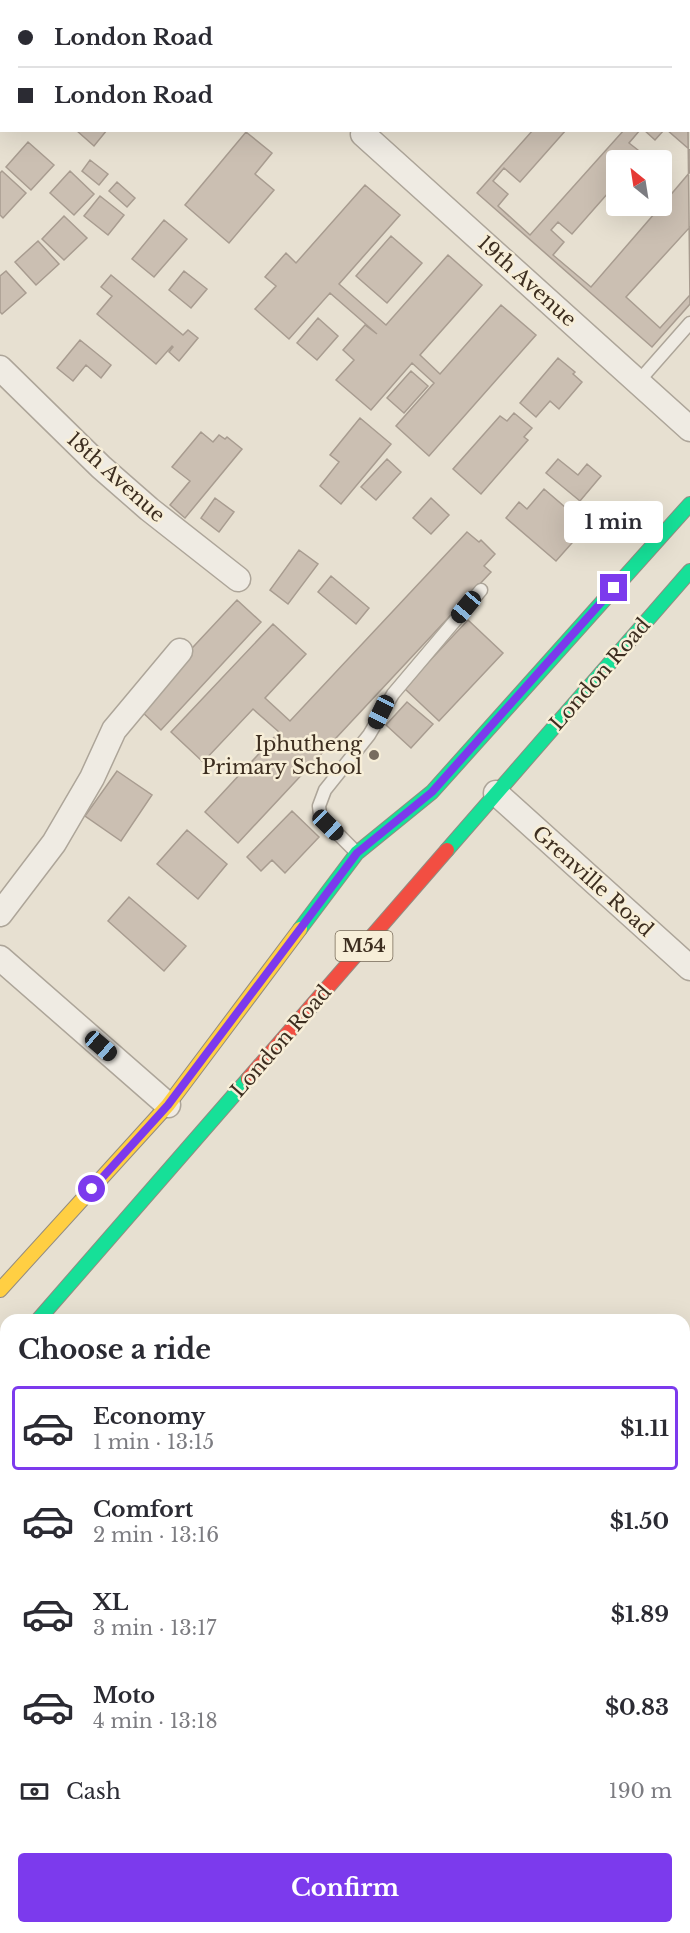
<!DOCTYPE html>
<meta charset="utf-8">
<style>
:root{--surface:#fff;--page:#f7f7f7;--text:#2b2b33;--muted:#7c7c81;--line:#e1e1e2;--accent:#7c3aed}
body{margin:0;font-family:"Libre Baskerville",serif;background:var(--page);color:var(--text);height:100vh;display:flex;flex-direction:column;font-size:22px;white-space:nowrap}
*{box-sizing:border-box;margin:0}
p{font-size:20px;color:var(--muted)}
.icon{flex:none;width:33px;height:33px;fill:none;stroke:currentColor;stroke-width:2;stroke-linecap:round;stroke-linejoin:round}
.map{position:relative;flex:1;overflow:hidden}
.side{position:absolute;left:0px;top:1314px;width:690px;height:620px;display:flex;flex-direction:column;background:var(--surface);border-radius:18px 18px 0 0;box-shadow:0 6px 24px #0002}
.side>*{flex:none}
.top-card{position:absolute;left:0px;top:0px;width:690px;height:132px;box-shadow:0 6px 24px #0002;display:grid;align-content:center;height:132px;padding:0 18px;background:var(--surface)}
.needle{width:39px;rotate:330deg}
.buttons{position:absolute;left:606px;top:150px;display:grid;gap:12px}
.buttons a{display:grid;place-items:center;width:66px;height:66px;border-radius:6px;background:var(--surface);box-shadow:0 6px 24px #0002;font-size:30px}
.end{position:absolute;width:27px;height:27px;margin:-14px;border:8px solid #7c3aed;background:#fff;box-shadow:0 0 0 3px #fff}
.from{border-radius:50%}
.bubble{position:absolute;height:42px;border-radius:6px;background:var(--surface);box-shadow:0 6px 24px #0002;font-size:20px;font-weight:700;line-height:42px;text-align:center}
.car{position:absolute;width:18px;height:36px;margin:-18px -9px;border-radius:8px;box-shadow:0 0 4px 2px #0007;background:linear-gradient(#222 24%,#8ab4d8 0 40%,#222 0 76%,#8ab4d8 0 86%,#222 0)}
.top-card b{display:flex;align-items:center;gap:21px;height:57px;font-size:22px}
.top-card b+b{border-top:2px solid var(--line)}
.top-card i{width:15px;height:15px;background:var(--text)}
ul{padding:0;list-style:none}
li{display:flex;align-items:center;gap:18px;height:84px;margin:0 12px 9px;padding:0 6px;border:3px solid transparent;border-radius:6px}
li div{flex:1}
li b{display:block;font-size:22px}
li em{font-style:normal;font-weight:700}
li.current{border-color:var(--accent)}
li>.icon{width:54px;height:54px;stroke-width:1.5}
h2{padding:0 18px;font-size:27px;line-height:72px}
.pay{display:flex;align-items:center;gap:15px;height:66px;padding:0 18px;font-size:22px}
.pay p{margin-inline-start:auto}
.cta{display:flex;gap:12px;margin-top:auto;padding:12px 18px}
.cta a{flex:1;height:69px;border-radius:6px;background:var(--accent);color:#fff;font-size:24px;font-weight:700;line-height:69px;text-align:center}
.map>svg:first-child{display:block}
.building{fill:#cbbfb2;stroke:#a89c90;stroke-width:1.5;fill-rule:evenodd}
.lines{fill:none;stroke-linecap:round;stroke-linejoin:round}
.lane-casing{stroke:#ada599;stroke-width:15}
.street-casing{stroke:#ada599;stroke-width:27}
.fast-casing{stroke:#928b80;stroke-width:16}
.slow-casing{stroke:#928b80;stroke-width:16}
.jam-casing{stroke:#928b80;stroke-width:16}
.lane{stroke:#efebe3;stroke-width:12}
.street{stroke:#efebe3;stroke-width:24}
.fast{stroke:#16e098;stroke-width:14}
.slow{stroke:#ffcf43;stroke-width:14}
.jam{stroke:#f24e42;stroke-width:14}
.route{stroke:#7c3aed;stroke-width:8}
.poi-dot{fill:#786c5e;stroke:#f7eed8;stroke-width:2}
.labels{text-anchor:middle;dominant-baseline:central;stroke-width:5;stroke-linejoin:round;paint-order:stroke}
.shield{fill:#f7eed8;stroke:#756857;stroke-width:1.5}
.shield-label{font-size:18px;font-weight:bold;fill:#3d2e20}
.street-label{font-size:20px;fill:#3d2e20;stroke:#f7eed8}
.poi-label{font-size:20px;fill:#3d2e20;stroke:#f7eed8;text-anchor:end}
</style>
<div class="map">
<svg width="690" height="1933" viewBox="0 0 690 1933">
<rect width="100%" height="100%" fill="#e7e0d1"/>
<path class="building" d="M201 0H246L245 2Z
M287 0H348L286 2Z
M420 0H464L419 2Z
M688 129 690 304 652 347 477 193 533 130H688ZM616 160H662V206H616Z
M76 130H107L94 146Z
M566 130H624L530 235 498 206 508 194 493 181 504 168 520 182Z
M640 130H644L655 140 664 130H667L690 150V172L662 205V160H637L643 154 629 143Z
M246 132 272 153 255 174 274 190 229 243 185 205Z
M28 142 54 165 31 190 6 167Z
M90 160 108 174 99 185 82 171Z
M2 171 26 193 3 218 0 215V173Z
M70 171 94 194 74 215 50 193Z
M117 182 135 198 127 207 109 191Z
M616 184V206H661L591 287 553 255 564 242 551 230 558 222 572 234Z
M365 185 400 215 339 284 386 325 448 255 482 285 420 355 440 374 501 305 536 335 429 456 396 426 434 383 412 363 371 410 336 380 354 360 343 350 365 325 377 334 330 293 289 339 255 309 276 286 265 277 286 253 296 263Z
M100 196 124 215 108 235 84 216Z
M64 216 87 238 64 260 42 239Z
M164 220 187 239 154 277 132 259Z
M690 227V295L660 328 626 297Z
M391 236 422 263 387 303 356 276Z
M38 241 59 264 36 285 15 262Z
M6 271 26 293 2 314 0 312V276Z
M184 271 207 289 191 308 169 290Z
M111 275 183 335 188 330 198 338 179 361 169 352 173 347 172 346 156 364 97 314 112 296 101 287Z
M318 318 338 336 317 360 297 343Z
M80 340 111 365 101 378 86 365 73 381 57 368Z
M558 358 575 372 573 374 582 382 559 409 550 401 536 417 520 403Z
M411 371 428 386 404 413 387 398Z
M514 413 532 428 524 437 528 440 481 494 453 469 500 416 507 421Z
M360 418 391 444 341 504 320 486 339 462 330 455Z
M201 432 213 442 219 435 225 439 227 437 242 449 185 518 170 505 190 481 172 467Z
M387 459 401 472 376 500 361 487Z
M558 459 578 475 587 464 601 476 580 501 546 473Z
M544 489 587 526 556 561 506 518 519 502 527 509Z
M215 498 234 512 219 532 201 518Z
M431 498 449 515 431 534 413 518Z
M467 532 479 542 481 540 495 554 484 566 491 572 238 843 205 812 279 732 253 709 203 762 171 732 273 624 306 654 265 698 290 721Z
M299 550 318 564 288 604 270 590Z
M331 576 369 608 356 624 318 592Z
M237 600 261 622 161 730 137 707Z
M468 620 503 653 439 721 404 688Z
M407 702 433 724 411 748 386 725Z
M117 771 152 795 121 841 85 816Z
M292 811 319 837 285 873 272 860 261 871 247 857Z
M187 830 227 864 198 899 157 864Z
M129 897 186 946 164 971 108 921Z"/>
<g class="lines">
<g class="lane-casing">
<path id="lane" d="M638 382 690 323
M356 852 329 825 320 814 319 806 325 790 369 735 393 694 481 590
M684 1481 690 1477
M684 1691 690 1698
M282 1933 286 1928"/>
</g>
<g class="street-casing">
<path id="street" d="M44 2 46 0
M0 46 2 45
M363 134 690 429
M0 368 101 467 149 509 238 579
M496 793 690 968
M0 914 54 843 92 778 114 730 180 651
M0 958 168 1105"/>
</g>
<g class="fast-casing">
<path id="fast" d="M447 850 690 571
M300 929 357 853 432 792 690 504
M38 1320 248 1079"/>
</g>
<g class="slow-casing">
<path id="slow" d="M0 1290 168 1105 300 929
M0 1364 6 1357"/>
</g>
<g class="jam-casing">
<path id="jam" d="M248 1079 447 850"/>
</g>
<use href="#lane" class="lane"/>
<use href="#street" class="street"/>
<use href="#fast" class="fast"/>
<use href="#slow" class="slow"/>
<use href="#jam" class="jam"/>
</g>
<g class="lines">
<path class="route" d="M92 1189 168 1105 357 853 432 792 614 588"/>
</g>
<circle class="poi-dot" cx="374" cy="755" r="6"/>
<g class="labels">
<rect class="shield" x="335.5" y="931" width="57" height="30" rx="4.5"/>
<g class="shield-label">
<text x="364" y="946">M54</text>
</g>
<g class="street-label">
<text transform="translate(527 281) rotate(42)">19th Avenue</text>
<text transform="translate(116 477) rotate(42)">18th Avenue</text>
<text transform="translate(600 674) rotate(-49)">London Road</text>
<text transform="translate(593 881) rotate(42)">Grenville Road</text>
<text transform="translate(281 1041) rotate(-49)">London Road</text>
</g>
<g class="poi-label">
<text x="362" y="744">Iphutheng<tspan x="362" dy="23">Primary School</tspan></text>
</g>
</g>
</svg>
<div class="buttons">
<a><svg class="needle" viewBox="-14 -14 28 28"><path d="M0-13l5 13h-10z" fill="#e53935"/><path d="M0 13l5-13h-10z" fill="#7c7c81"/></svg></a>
</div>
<i class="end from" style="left:92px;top:1189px"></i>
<i class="end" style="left:614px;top:588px"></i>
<div class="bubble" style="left:564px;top:501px;width:99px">1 min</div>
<i class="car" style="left:466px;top:607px;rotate:220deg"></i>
<i class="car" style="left:381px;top:712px;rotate:206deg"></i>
<i class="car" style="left:328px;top:825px;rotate:134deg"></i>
<i class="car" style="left:101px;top:1046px;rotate:131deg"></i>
<div class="top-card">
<b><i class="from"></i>London Road</b>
<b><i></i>London Road</b>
</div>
<section class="side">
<h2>Choose a ride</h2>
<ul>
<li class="current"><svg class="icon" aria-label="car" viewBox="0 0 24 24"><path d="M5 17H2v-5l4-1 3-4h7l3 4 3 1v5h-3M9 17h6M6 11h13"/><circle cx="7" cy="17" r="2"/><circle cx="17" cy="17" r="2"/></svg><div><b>Economy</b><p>1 min · 13:15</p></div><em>$1.11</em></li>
<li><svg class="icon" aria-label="car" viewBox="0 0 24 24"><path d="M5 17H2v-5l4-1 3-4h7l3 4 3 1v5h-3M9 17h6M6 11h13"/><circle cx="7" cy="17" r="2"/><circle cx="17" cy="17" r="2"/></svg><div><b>Comfort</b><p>2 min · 13:16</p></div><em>$1.50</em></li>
<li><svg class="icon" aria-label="car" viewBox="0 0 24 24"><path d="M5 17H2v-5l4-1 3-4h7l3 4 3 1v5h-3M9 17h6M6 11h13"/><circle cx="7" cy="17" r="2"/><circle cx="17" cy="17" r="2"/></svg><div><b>XL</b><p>3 min · 13:17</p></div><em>$1.89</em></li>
<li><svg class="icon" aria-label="car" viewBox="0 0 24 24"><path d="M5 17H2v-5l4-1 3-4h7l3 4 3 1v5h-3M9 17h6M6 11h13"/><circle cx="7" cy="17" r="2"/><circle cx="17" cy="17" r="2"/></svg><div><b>Moto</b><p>4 min · 13:18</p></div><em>$0.83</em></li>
</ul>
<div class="pay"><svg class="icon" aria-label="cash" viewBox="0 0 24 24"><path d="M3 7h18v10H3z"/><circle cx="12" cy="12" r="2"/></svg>Cash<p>190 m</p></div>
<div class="cta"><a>Confirm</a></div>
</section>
</div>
